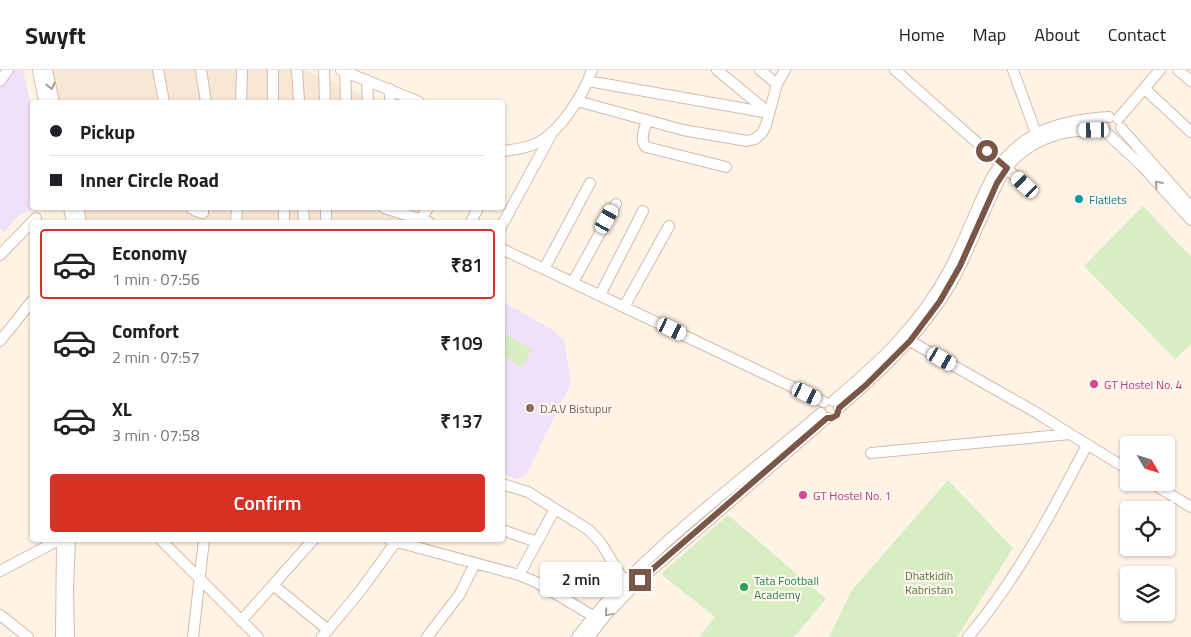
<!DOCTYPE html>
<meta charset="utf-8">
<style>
:root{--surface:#fff;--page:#f2f2f2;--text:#202124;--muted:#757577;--line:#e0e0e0;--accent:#d93025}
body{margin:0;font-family:"Titillium Web",sans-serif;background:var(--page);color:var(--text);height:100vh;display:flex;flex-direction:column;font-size:19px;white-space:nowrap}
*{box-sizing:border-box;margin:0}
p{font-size:16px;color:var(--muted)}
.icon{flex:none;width:28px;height:28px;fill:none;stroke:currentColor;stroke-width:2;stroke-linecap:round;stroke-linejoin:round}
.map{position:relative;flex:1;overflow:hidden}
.side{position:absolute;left:30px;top:150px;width:475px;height:322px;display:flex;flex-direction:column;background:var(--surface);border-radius:5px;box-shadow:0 1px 4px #0004}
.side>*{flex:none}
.hud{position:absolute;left:30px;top:30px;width:475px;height:110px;border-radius:5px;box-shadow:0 1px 4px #0004;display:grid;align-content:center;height:110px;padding:0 20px;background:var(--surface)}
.needle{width:32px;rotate:129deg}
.tools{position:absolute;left:1120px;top:366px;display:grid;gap:10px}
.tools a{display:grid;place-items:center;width:55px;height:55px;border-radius:5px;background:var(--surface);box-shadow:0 1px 4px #0004;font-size:25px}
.end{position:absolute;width:22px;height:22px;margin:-11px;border:6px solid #7a5647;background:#fff;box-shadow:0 0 0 2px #fff}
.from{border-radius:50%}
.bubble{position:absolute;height:35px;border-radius:5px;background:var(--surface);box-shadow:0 1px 4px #0004;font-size:16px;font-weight:600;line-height:35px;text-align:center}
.car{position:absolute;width:15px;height:30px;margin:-15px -8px;border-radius:6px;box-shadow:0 0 4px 1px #0007;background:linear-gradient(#fff 24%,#345 0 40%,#fff 0 76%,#345 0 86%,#fff 0)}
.hud b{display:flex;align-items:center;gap:18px;height:48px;font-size:19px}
.hud b+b{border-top:1px solid var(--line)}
.hud i{width:12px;height:12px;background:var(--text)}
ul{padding:9px 0 0;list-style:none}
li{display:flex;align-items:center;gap:15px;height:70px;margin:0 10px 8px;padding:0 10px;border:2px solid transparent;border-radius:5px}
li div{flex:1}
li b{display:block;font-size:19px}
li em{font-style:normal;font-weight:600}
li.current{border-color:var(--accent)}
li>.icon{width:45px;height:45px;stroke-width:1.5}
.cta{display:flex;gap:10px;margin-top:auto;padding:10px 20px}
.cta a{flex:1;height:58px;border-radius:5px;background:var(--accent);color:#fff;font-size:20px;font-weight:600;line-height:58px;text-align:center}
header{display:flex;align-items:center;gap:30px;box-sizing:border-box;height:70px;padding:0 25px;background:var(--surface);border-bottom:1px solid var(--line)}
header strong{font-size:24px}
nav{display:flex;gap:28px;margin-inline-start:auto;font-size:18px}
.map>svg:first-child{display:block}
.residential{fill:#f9e7d5}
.education{fill:#f0e1fb}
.green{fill:#d6eec2}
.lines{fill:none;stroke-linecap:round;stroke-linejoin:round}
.minor-casing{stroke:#d4bbac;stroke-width:12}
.minor{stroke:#fff;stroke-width:10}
.oneway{stroke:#af9a91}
.route{stroke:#7a5647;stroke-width:6}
.culture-dot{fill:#0f9aa8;stroke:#fff7ed;stroke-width:2}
.hotel-dot{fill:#d1479c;stroke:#fff7ed;stroke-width:2}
.education-dot{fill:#8d6e63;stroke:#fff7ed;stroke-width:2}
.leisure-dot{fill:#2e9e5b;stroke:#fff7ed;stroke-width:2}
.labels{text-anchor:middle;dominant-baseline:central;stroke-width:4.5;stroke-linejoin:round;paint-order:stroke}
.culture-label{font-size:12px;fill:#0d838f;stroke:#fff7ed;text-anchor:start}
.hotel-label{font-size:12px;fill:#b23c85;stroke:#fff7ed;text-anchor:start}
.education-label{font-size:12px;fill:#785e54;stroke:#fff7ed;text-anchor:start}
.park-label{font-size:12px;fill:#527a3c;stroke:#fff7ed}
.leisure-label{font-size:12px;fill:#27864d;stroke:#fff7ed;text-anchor:start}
</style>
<header>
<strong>Swyft</strong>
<nav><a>Home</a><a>Map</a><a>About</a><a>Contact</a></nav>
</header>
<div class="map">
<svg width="1191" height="567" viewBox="0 0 1191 567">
<rect width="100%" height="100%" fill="#fef3e5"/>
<path class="residential" d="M50 0H304L380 32H57Z
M80 138H411L402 152H83Z"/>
<path class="education" d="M7 0H23L32 41V138H36L18 146 4 162 0 159V9Z
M502 231 551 259 564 270 571 313 527 403 517 409 503 404Z"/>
<path class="green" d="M1143 136 1191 187V274L1175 289 1084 196Z
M503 263 532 279 522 297 503 286Z
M948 410 1013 478 958 566 957 567H829L852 520Z
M728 445 826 529 794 567H699L715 547 661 504Z"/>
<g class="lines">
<g class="minor-casing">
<path id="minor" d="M38 0 44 32
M47 0 54 32
M158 0 164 32
M201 0 206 32
M273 0V32
M297 0 299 32
M324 0 325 32
M341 0 419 32
M717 0 768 42
M760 0 777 14
M895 0 1025 115
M1013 0 1036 63
M1178 0 1191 11
M345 1 346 32
M367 10 368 32
M0 11 8 0
M588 11 769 43
M1145 19 1191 62
M577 31 683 60 747 71 755 69 762 63 766 55 777 14 785 0
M241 32 242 0
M390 32V19
M1118 49 1160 0
M647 50C645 58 639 70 646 77L726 97
M1121 58 1191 137
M1108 64 1142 96 1191 150
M502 81C513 80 527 78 537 73 560 62 584 24 592 0
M69 138 72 152
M78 138 81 152
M191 138 196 141 203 143V138
M284 138V152
M303 138 304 152
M326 138V152
M384 138 429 152
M236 152 237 138
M419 152 428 138
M471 152 478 138
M502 155 551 65
M502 179 824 332
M0 185 36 148
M544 199 590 113
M573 212 616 134
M600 225 643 141
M624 237 669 156
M0 271 32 231
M910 271 1037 343 1070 364
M833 331C878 294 921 253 949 200 965 170 976 137 992 107 1018 62 1059 50 1109 47
M839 338C877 305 912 272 940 231 959 204 971 172 984 143 991 128 997 112 1006 99 1019 81 1039 70 1059 64 1074 60 1089 60 1104 60
M871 383 1070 364 1129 400
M1150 412 1191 437
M502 414 528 422 589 460 601 473 624 511
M502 460 537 472
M161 470 258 567
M390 470 519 505 536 512 593 546
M0 501 59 470
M519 505 555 439
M273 515 328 560
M0 545 28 567
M241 551 313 470
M61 567 62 470
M69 567 68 519 70 470
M193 567 204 470
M322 567 361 520 397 470
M427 567 460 524 475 493
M577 567C642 481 739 413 821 343
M589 567 606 545 640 510 827 348
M968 567C1017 509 1052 442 1087 375"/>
</g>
<use href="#minor" class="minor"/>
</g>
<defs><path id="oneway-chevron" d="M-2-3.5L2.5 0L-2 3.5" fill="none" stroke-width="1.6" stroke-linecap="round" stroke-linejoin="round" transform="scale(1.25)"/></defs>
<g class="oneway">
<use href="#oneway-chevron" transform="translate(51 16) rotate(77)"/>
<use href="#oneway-chevron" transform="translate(1158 114) rotate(-132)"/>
<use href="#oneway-chevron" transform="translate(608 543) rotate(130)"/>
</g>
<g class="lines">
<path class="route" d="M640 510 827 348H832L837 345 839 338 866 315 910 271 940 231 960 196 997 113 1007 98 987 81"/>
</g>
<circle class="culture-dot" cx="1079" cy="129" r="5"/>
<g class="hotel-dot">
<circle cx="1094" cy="314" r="5"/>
<circle cx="803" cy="425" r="5"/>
</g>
<circle class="education-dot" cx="530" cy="338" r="5"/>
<circle class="leisure-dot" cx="744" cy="517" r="5"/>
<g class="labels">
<g class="culture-label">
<text x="1089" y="129">Flatlets</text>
</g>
<g class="hotel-label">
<text x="1104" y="314">GT Hostel No. 4</text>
<text x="813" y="425">GT Hostel No. 1</text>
</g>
<g class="education-label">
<text x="540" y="338">D.A.V Bistupur</text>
</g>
<g class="park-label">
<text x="929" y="505">Dhatkidih<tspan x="929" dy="14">Kabristan</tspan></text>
</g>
<g class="leisure-label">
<text x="754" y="510">Tata Football<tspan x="754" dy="14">Academy</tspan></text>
</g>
</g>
</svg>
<div class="tools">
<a><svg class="needle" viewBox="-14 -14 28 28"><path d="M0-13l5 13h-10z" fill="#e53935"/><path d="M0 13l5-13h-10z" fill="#757577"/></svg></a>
<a><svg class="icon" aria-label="locate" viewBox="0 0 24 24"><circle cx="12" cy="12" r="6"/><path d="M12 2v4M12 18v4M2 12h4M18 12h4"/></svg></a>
<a><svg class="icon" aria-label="layers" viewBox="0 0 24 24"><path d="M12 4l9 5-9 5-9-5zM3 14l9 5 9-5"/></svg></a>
</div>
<i class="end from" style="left:987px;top:81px"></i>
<i class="end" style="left:640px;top:510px"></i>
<div class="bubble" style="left:540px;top:492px;width:82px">2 min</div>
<i class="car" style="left:1094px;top:60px;rotate:269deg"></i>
<i class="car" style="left:1025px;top:115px;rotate:313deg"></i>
<i class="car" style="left:607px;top:149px;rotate:29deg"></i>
<i class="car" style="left:672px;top:259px;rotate:116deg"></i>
<i class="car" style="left:942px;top:289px;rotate:120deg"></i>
<i class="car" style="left:807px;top:324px;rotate:116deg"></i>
<div class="hud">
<b><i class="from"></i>Pickup</b>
<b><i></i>Inner Circle Road</b>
</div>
<section class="side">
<ul>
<li class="current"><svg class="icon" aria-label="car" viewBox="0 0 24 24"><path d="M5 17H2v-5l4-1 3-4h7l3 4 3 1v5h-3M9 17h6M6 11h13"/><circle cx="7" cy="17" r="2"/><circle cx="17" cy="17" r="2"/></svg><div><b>Economy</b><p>1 min · 07:56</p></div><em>₹81</em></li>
<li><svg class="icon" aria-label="car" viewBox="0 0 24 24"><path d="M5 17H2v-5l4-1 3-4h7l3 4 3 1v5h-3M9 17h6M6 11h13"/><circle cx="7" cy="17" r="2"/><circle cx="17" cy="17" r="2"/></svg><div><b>Comfort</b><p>2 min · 07:57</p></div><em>₹109</em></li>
<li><svg class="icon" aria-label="car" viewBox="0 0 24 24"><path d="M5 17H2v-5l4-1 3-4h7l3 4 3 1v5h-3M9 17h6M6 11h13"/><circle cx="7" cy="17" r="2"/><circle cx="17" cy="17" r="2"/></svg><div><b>XL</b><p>3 min · 07:58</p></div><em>₹137</em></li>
</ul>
<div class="cta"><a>Confirm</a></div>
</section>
</div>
